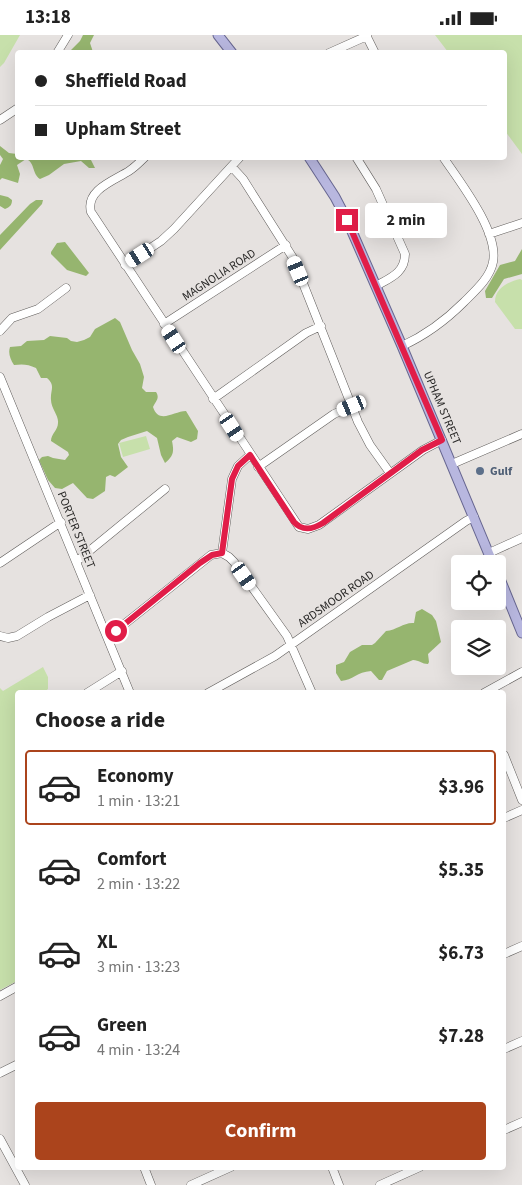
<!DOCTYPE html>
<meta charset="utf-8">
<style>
:root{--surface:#fff;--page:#f6f6f6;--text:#222;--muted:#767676;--line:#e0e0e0;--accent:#ab441c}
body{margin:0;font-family:"Source Sans 3",sans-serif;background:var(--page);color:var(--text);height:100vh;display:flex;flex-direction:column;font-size:19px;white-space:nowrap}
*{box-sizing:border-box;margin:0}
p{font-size:16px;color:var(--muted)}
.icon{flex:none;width:28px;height:28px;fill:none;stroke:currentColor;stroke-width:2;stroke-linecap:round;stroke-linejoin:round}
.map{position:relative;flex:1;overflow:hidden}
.side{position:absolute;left:15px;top:655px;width:491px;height:480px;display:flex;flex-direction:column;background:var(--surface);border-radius:5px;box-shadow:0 5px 20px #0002}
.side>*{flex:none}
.banner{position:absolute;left:15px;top:15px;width:492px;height:110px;border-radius:5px;box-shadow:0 5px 20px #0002;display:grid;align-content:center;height:110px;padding:0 20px;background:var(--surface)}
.buttons{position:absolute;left:451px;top:520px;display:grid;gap:10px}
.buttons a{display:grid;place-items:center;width:55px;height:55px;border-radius:5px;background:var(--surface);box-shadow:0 5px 20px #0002;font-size:25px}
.end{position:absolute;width:22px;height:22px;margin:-11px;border:6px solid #e11d48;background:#fff;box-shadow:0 0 0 2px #fff}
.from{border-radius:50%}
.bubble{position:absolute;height:35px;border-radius:5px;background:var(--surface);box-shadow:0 5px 20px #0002;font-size:16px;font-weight:700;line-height:35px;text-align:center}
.car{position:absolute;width:15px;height:30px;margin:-15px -8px;border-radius:6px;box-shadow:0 0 4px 1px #0007;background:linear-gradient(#fff 24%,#345 0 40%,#fff 0 76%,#345 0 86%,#fff 0)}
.banner b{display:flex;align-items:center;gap:18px;height:48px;font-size:19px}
.banner b+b{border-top:1px solid var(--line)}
.banner i{width:12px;height:12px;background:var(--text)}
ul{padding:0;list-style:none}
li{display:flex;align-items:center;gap:15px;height:75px;margin:0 10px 8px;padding:0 10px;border:2px solid transparent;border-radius:5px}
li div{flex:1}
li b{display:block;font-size:19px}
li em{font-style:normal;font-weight:700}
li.current{border-color:var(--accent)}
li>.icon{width:45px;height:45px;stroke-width:1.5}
h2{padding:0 20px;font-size:22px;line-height:60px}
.button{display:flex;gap:10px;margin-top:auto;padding:10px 20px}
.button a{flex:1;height:58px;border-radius:5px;background:var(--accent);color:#fff;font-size:20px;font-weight:700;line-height:58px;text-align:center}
.status{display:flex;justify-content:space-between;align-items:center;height:35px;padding:0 25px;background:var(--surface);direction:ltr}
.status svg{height:14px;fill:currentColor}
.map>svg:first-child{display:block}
.green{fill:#c7e0ab}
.forest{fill:#96b56f}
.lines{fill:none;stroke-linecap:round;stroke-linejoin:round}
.minor-casing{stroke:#605d5b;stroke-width:9}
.major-casing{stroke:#676690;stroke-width:11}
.minor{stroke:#fff;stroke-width:8}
.major{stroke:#b8b7df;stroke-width:9}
.route{stroke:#e11d48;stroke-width:6}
.service-dot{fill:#5c6f8a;stroke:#e6e2e0;stroke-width:2}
.labels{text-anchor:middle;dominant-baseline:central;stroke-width:5;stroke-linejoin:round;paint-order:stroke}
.street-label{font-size:12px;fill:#292827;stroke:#e6e2e0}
.service-label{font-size:12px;font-weight:bold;fill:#4e5e75;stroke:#e6e2e0;text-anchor:start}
</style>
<div class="status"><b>13:18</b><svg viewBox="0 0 49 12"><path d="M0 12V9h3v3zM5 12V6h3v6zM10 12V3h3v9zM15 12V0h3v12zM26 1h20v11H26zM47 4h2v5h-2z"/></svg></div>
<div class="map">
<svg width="522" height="1150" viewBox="0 0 522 1150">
<rect width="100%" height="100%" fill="#e6e2e0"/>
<path class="green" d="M0 0H20L4 28 0 32Z
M435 0H522V119L505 96V18L448 17Z
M520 244 522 245V294H515L495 267C495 253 508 247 520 244Z
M146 401 150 414 123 422 119 408Z
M43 632 48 642V654L44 657 18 658 17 946 0 955V653L3 656Z"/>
<path class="forest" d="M83 0H94L90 8 93 17H69L80 6Z
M0 111 9 118 17 119 18 122 90 123 95 133H89L81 126 64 129 49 140 40 144C32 139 35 127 26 124L17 130 20 139 18 148 2 143 0 145V130L3 124 0 120Z
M0 160 8 162 12 165C12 170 10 172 5 174L0 171Z
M36 165H43L42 169 0 215V200L30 169Z
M65 207 89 238 86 241 67 235 51 219V217L57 208Z
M522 214V239L504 244 492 263H486L485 256 500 230 515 226Z
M115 283 120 287 132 315 140 329 144 342 142 353 146 357H156C160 363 156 366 153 372 159 390 174 376 186 376L198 396 197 404 191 407 177 402 172 406C174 416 174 421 165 428L161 420 157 403 147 396 128 402 121 405 118 409 121 422 128 432 115 442 110 440 106 442 105 456 93 464 87 463 73 448 62 454 55 453 48 445 39 425 42 422 48 421 53 423 65 425 69 420 68 417 51 406C51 399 58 395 58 388 59 381 51 373 51 365 50 355 56 351 47 343H41L36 333C28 329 22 329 14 330 10 324 8 318 10 312L21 311 27 306 44 305 50 301 67 303 71 306 77 307 84 305 90 302 95 294Z
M422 574 432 580 436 586 441 607 428 619 429 627 428 629C422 629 419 625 413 625L387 636 382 645H379L371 636C357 637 353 645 341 646L336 638V630L344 627 350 617 362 610H372L375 608 386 596C397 595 404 587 414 588L416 577Z"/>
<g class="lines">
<g class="minor-casing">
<path id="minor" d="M366 0 375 18
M57 18 68 0
M329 18 367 1
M0 85 18 73
M145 122C140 127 135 132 129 136 115 145 85 155 91 177L299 492 308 494 319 490 423 415 442 405
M356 122 376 154 405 219C405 238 390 243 376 251
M232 132 243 144 293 223 358 387 370 410 390 438
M489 199 522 188
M125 230 161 206 174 194 240 122
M164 289 286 210
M0 296 12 283 38 274 66 253
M402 311C426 300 446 285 464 267 475 256 490 243 493 227 499 197 460 147 443 122
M0 342 130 658
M213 364 306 298 321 291
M452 429 522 399
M258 432 334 379 352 371
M222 518 229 522 234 527 287 601 312 658
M489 518 522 503
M77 526 165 454
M0 528 61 487
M0 601 8 603 17 601 48 582 90 560
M107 601 117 595 211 520 222 518 232 444 238 431 250 420
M87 658 122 636
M208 658 275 621 466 486 474 482
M484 658 522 637
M504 720 522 765
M504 783 522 775
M504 919 522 911
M0 961 18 951
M504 1014 522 1006
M0 1038 18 1029
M504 1095 522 1087
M0 1104 25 1150
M144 1132 151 1150
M332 1132 339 1150
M191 1150 231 1132
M380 1150 420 1132"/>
</g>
<g class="major-casing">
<path id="major" d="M218 0 232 18
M309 122 335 162 347 185 402 311 493 529
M498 539 522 598"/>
</g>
<use href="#minor" class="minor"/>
<use href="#major" class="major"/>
</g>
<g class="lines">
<path class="route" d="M116 596 200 528 212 520 222 518 232 444 238 431 250 420 294 487C303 497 313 494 323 488L422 415 442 405 347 185"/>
</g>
<circle class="service-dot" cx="480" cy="436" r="5"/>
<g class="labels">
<g class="street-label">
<text transform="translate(219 240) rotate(-33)">MAGNOLIA ROAD</text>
<text transform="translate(442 373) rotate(67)">UPHAM STREET</text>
<text transform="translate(76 495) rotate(68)">PORTER STREET</text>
<text transform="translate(336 564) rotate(-35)">ARDSMOOR ROAD</text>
</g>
<g class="service-label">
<text x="490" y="436">Gulf</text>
</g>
</g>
</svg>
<div class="buttons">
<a><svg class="icon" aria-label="locate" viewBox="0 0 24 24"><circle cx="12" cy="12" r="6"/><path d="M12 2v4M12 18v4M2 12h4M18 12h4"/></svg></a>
<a><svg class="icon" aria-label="layers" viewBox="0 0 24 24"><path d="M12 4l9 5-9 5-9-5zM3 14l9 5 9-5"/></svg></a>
</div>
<i class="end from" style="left:116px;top:596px"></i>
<i class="end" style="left:347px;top:185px"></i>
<div class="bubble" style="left:365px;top:168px;width:82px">2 min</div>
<i class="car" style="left:140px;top:220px;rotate:237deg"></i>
<i class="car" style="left:298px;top:236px;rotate:337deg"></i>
<i class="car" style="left:174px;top:304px;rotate:327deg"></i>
<i class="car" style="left:352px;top:371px;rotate:248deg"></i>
<i class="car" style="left:232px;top:392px;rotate:147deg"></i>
<i class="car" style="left:244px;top:541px;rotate:145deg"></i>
<div class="banner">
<b><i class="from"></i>Sheffield Road</b>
<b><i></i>Upham Street</b>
</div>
<section class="side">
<h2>Choose a ride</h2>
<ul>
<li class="current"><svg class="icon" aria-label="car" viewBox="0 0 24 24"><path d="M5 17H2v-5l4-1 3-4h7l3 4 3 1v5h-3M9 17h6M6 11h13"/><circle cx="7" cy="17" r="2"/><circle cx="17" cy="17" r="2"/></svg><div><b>Economy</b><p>1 min · 13:21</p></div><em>$3.96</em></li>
<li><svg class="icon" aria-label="car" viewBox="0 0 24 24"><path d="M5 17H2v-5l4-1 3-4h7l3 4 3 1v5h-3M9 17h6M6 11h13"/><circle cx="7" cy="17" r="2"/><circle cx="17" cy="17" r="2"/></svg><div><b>Comfort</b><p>2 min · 13:22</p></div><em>$5.35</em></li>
<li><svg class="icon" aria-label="car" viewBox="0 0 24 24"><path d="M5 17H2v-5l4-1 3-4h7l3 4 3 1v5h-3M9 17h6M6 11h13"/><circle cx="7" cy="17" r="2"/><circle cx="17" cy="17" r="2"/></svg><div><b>XL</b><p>3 min · 13:23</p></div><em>$6.73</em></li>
<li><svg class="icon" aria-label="car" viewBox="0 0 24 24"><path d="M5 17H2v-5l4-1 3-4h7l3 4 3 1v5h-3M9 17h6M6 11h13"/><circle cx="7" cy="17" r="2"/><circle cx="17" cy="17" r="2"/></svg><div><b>Green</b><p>4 min · 13:24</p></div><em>$7.28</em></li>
</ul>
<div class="button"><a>Confirm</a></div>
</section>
</div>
